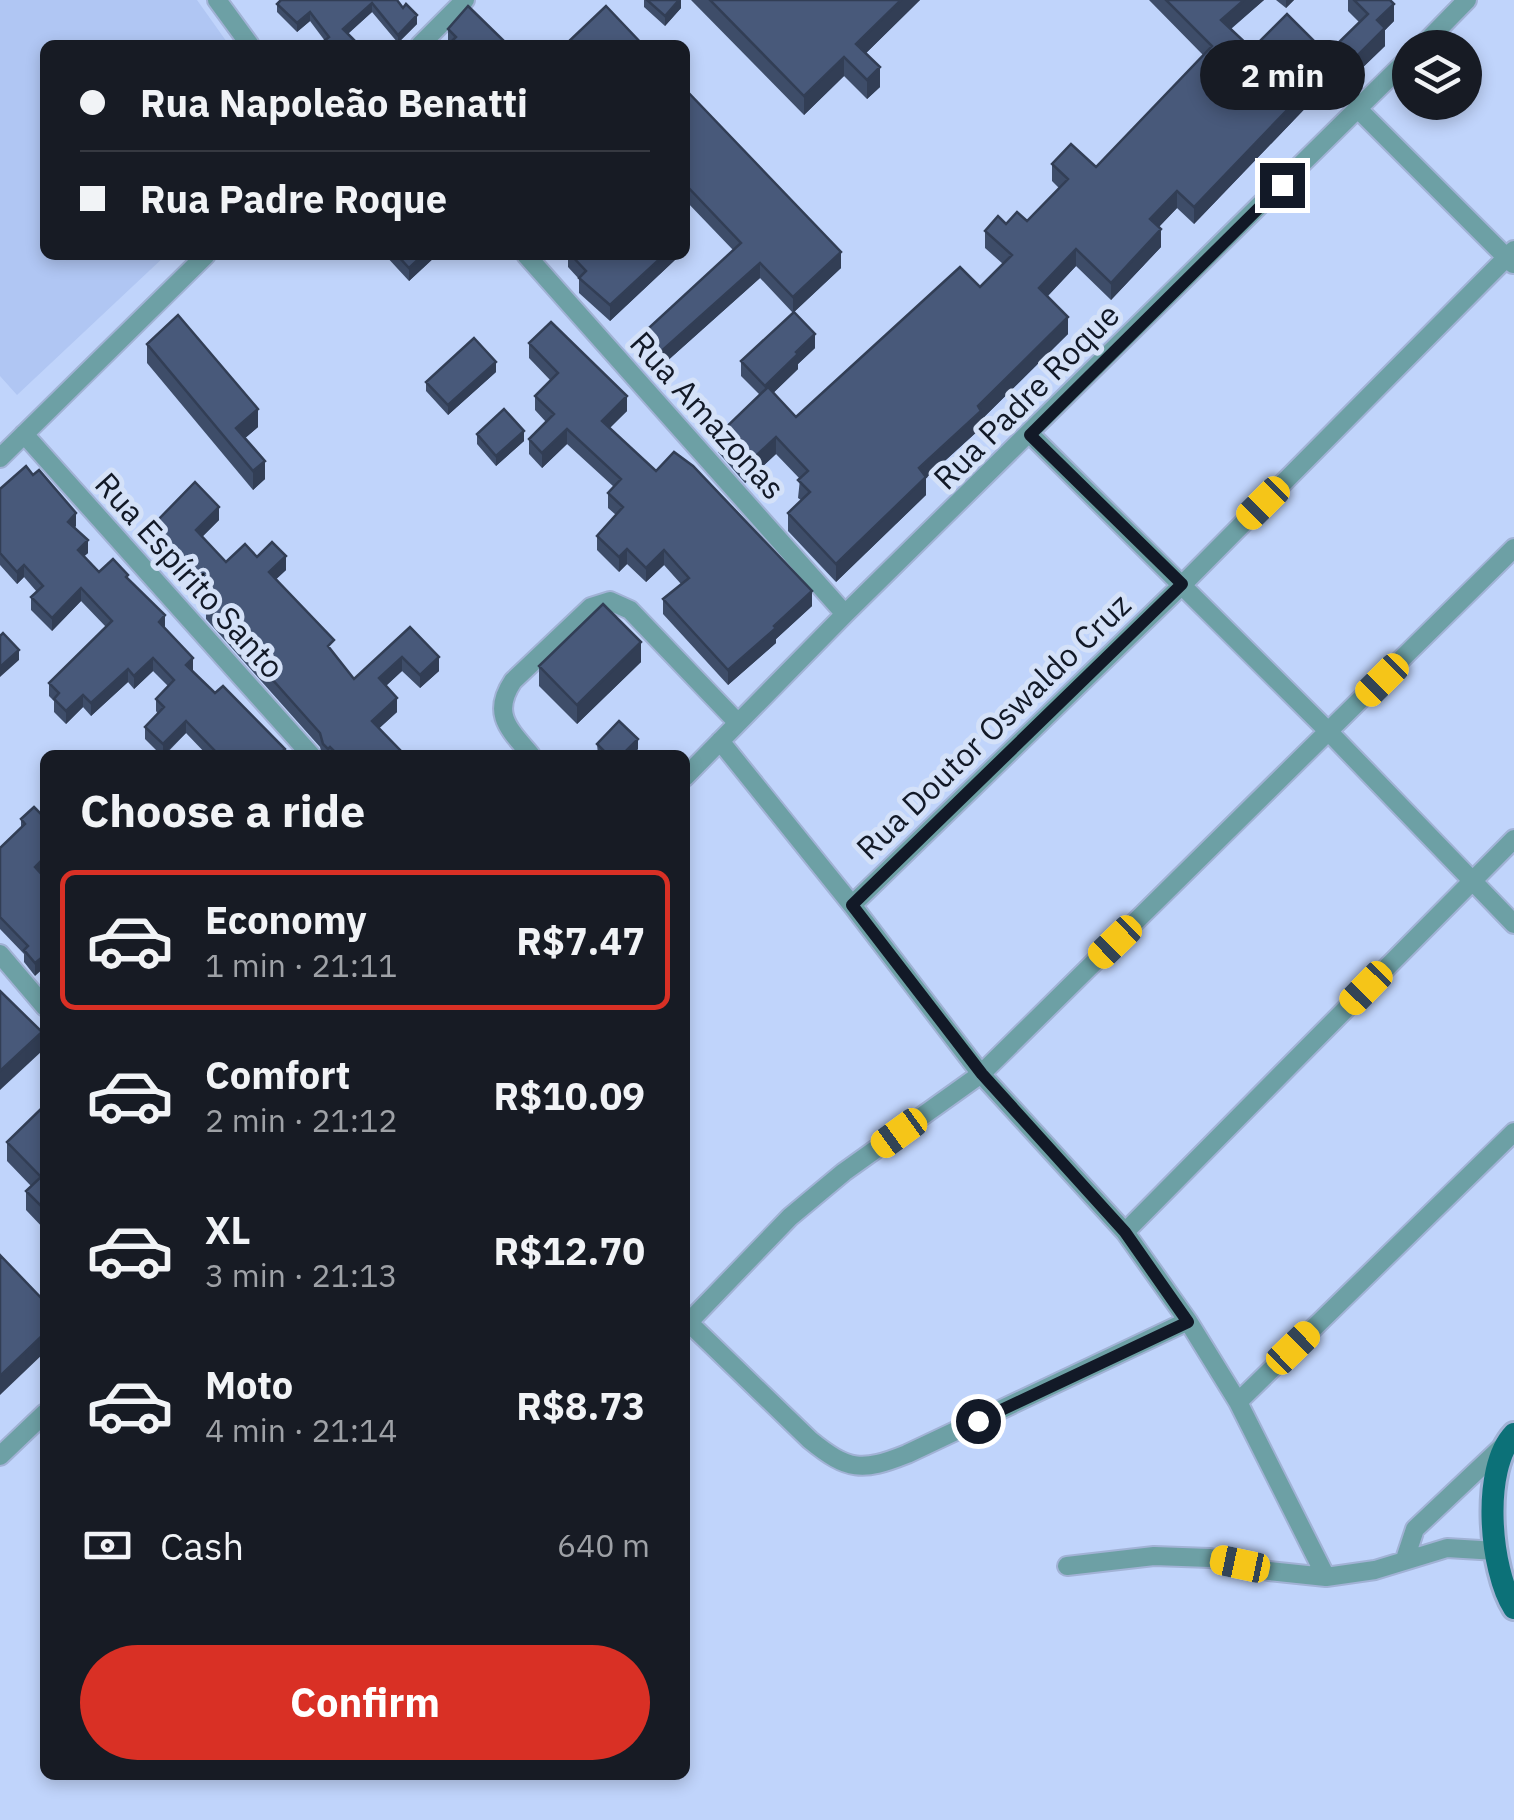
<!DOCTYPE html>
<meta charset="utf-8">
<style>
:root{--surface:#171b24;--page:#242831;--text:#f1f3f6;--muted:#9ea1a6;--line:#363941;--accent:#d93025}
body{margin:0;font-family:"IBM Plex Sans",sans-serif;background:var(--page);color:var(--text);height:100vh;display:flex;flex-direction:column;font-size:38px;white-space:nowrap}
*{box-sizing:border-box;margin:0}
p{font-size:32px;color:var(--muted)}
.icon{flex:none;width:55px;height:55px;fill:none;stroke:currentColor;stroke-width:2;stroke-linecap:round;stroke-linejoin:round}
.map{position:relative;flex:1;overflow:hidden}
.side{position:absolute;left:40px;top:750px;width:650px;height:1030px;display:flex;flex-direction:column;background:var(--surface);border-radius:15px;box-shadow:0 5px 15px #0003}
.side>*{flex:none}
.guide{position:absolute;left:40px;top:40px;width:650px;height:220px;border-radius:15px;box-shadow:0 5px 15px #0003;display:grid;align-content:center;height:220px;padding:0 40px;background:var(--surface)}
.tools{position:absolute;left:1392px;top:30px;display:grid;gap:20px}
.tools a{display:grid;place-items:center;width:90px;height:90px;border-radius:50%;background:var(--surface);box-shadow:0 5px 15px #0003;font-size:50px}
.end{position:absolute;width:45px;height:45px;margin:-22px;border:12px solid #121927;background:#fff;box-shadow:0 0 0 5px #fff}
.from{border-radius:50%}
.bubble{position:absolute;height:70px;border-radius:35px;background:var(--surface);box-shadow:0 5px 15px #0003;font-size:32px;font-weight:700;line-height:70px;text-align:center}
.car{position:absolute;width:30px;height:60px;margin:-30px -15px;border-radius:12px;box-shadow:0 0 8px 2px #0007;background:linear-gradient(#f5c518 24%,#345 0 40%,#f5c518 0 76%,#345 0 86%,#f5c518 0)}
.guide b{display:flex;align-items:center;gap:35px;height:95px;font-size:38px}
.guide b+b{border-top:2px solid var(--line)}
.guide i{width:25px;height:25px;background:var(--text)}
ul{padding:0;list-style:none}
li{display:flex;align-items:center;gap:30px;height:140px;margin:0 20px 15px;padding:0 20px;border:5px solid transparent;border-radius:15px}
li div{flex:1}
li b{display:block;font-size:38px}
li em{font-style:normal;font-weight:700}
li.active{border-color:var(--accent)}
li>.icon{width:90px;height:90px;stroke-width:1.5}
h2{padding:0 40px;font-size:45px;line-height:120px}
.pay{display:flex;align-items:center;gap:25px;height:110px;padding:0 40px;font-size:38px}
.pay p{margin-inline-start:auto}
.primary-button{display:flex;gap:20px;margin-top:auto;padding:20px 40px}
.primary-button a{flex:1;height:115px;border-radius:60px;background:var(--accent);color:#fff;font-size:40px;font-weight:700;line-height:115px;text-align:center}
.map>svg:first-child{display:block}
.built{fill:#b0c6f3}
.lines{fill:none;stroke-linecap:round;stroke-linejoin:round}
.minor-casing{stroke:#a1b2d5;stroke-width:22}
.major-casing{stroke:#a1b2d5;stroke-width:28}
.minor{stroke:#6da0a5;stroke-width:18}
.major{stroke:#0c7178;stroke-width:22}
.wall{fill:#3e4d69}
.shaded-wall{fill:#323e55}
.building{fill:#48597a;stroke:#323e55;stroke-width:2.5}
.route{stroke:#121927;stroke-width:12}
.labels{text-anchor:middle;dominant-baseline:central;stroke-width:10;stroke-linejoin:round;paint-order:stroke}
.street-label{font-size:32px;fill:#121927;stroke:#d4e1f8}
</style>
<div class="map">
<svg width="1514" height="1820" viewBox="0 0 1514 1820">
<rect width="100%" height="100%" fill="#c0d4fb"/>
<path class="built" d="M0 0H197L229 45H45V255H166L17 395 0 376Z"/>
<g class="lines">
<g class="minor-casing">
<path id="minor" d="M217 0 250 45
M420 45 465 0
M1420 48 1467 0
M1358 109 1513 264
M526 255 845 614
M24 434 311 755
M1031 435 1329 732 1514 924
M0 458 206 255
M720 741 852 905 981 1074 1125 1232 1188 1321 1238 1402 1326 1577
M531 755C509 729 491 714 513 681L591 607 610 601 630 610 738 723
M685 777 845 614 1410 57
M852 905 1182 585 1514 250
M0 954 45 1007
M1125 1232 1514 839
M685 1319 810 1440C848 1471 862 1472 907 1454L1188 1321
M685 1326 790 1217 844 1172 981 1074 1514 548
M1238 1402 1514 1132
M0 1456 45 1413
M1405 1559 1415 1529 1504 1445
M1067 1566 1154 1556 1210 1558 1269 1571 1326 1577 1375 1570 1447 1548 1497 1551"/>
</g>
<g class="major-casing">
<path id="major" d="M1514 1434C1481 1469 1490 1570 1514 1608"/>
</g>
<use href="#minor" class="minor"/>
<use href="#major" class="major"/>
</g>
<path class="wall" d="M397 0 417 24 398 43 372 12 348 34 325 41 310 21 297 32 277 12V4Z
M644 0H681V8L665 26 644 7Z
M691 0H920L866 53 880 87 867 99 844 76 804 115Z
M1149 0H1264L1231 29 1252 49 1327 54 1359 22 1348 11V0H1390L1394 21 1385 30V46L1357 73 1352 69 1319 101 1316 97 1194 224 1177 208 1159 227 1161 247 1111 300 1076 266 1048 296 1068 334 981 420V428L926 478V495L836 582 788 531V513L801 500 798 498 800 479 776 454 745 483 718 452V435L760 395 741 376V361L793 313 760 278 656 371 639 352V337L733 250 685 200V89L841 268 794 312 815 348 798 364V369L773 393 796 417 980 287 1003 264 985 248V231L1006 224 1027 221 1059 188 1052 181V164L1096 167 1203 55Z
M1276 0H1294L1286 8Z
M448 29 505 45H448Z
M385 255H437L409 281Z
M568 255H676V259L610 321 579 293V279L568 267Z
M529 343 627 411 609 428 656 471 812 606 776 639V643L728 685 663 614V599L681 584 664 565 646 582 627 564 619 572 597 550V536L616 515 608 508V493L614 487 567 444 542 468 529 454V439L546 422 535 410V396L551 381 529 358Z
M147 344 258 427 245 438 265 479 253 490 147 363Z
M496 372 448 415 426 391V382Z
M477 434 524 441 496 466 477 444Z
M0 489 76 526 75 527 88 553 84 556 99 572 128 580 165 628 193 671 215 693 285 755H207L186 733 165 755H161L145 739V727L158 714 156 711V699L168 686 153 671 134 689 128 682 91 716 83 707 66 724 54 712V701L49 696V683L106 627 81 601 52 631 31 610V597L37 592 24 577 17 584 0 565Z
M219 520 202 537 226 562 257 557 286 570 276 579 354 679 410 627 439 671 420 688 402 671 386 686 397 712 379 728 400 755H322L320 747 206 619V614L183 589V577L157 552V539L155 536V523Z
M641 662 577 724 539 686V666Z
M597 744 638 749 632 755H598Z
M34 807 45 869 41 874 35 976 24 962V954L0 929V848L21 828V819Z
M45 1105V1230L26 1210V1191L31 1186 7 1161V1142Z"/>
<path class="shaded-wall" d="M679 0H681V8L665 26V16Z
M901 0H920L856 63V44Z
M1244 0H1264L1221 37V20Z
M1286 0H1294L1286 8Z
M372 3V12L343 38V29Z
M1394 4V21L1385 30V46L1357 73V56L1377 20Z
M310 12V21L297 32V23Z
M417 15V24L398 43V35Z
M1352 52V69L1319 101V83Z
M844 57V76L804 115V96Z
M880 67V87L867 99V80Z
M1316 80V97L1194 224V207Z
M1177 191V208L1150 236V219Z
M1161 229V247L1111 300V283Z
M1076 249V266L1039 305V288Z
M841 252V268L793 313V297Z
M423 255H437L409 281V268Z
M664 255H676V259L610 321V305Z
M760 263V278L656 371V356Z
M1068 317V334L981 420V428L926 478V495L836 582V564L919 468 978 406Z
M815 334V348L798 364V369L765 401V386L796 352Z
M496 362V372L448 415V405Z
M627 396V411L602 436V421Z
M258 409V427L236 446V428Z
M567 429V444L542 468V453Z
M524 431V441L496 466V456Z
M776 437V454L745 483V466Z
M265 461V479L253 490V471Z
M219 507V520L196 543V530Z
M76 513V526L68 534V522Z
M88 540V553L78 562V550Z
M627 549V564L619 572V557Z
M664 550V565L646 582V568Z
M286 556V570L269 586V572Z
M24 565V577L17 584V572Z
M81 588V601L52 631V618Z
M812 591V606L776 639V643L728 685V670Z
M165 615V628L159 622Z
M641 642V662L577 724V705Z
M19 650V660L0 677V667Z
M402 657V671L379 692V678Z
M439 657V671L420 688V675Z
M153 658V671L134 689V676Z
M193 658V671L186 665Z
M128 669V682L91 716V703Z
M83 695V707L66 724V711Z
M397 698V712L372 735V721Z
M186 721V733L163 755V744Z
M638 739V749L632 755H622Z
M45 857V869L35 879V867Z
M45 955V967L35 976V963Z
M42 1032V1051L0 1090V1071Z
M45 1333V1352L0 1395V1376Z"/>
<path class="building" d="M281 0H397L403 8 406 4 417 15 398 35 372 3 343 29 359 45H319L329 37 310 12 297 23 277 4Z
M647 0H679L665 16Z
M710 0H901L856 44 880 67 867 80 844 57 804 96Z
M1166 0H1244L1221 20 1252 49 1287 14 1327 54 1368 14 1354 0H1390L1394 4 1377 20 1385 28 1357 56 1352 52 1319 83 1316 80 1194 207 1177 191 1150 219 1161 229 1111 283 1076 249 1039 288 1068 317 978 406 981 411 919 468 926 477 836 564 788 513 810 492 798 480 808 471 776 437 745 466 718 435 768 387 796 417 960 267 980 287 1012 255 985 231 998 216 1006 224 1017 212 1027 221 1068 179 1052 164 1071 144 1096 167 1212 46Z
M468 6 505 42 502 45H448L456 37 448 29Z
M606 6 643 45H565Z
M685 89 841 252 793 297 760 263 656 356 639 337 741 243 685 184Z
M397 255H423L409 268Z
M571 255H664L610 305 579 278 586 271Z
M794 312 815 334 796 352 798 354 765 386 741 361Z
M178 315 258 409 236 428 265 461 253 471 147 344Z
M551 322 627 396 602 421 656 471 674 452 693 466 812 591 774 626 776 628 728 670 663 599 689 578 664 550 646 568 627 549 619 557 597 536 623 507 608 493 621 479 567 429 542 453 529 439 554 414 535 396 558 373 529 343Z
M474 338 496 362 448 405 426 382Z
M504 409 524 431 496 456 477 434Z
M26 466 33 475 39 470 76 513 68 522 88 540 78 550 99 572 113 559 128 575 126 577 165 615 159 622 193 658 186 665 215 693 223 686 285 749 279 755H215L217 753 186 721 163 744 145 727 164 707 156 699 174 680 153 658 134 676 128 669 91 703 83 695 66 711 54 699 59 693 49 683 112 621 81 588 52 618 31 597 43 586 24 565 17 572 0 553V489Z
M195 482 219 507 196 530 226 562 245 544 257 557 272 542 286 556 269 572 334 640 328 646 354 679 410 627 439 657 420 675 402 657 379 678 397 698 372 721 400 750 395 755H338L330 747 328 749 323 744 320 733 206 605 208 603 183 575 189 569 157 538 164 532 155 523Z
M603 604 641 642 577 705 539 666Z
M3 633 19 650 0 667V636Z
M619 721 638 739 622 755H608L597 744Z
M34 807 45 818V857L35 867 45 878V955L35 963 24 950 28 946 0 917V848L25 824 21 819Z
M0 991 42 1032 0 1071Z
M45 1105V1210L26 1191 41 1177 7 1142Z
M0 1255 45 1302V1333L0 1376Z"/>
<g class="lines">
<path class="route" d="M978 1421 1188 1322 1125 1232 982 1074 852 905 1182 584 1030 435 1282 185"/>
</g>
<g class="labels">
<g class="street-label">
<text transform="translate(1026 396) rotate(-45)">Rua Padre Roque</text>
<text transform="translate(708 415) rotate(48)">Rua Amazonas</text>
<text transform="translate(190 575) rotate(48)">Rua Espírito Santo</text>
<text transform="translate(993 726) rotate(-44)">Rua Doutor Oswaldo Cruz</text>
</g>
</g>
</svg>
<div class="tools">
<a><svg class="icon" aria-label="layers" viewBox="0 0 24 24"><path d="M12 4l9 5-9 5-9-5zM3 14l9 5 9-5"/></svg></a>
</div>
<i class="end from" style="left:978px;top:1421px"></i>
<i class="end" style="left:1282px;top:185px"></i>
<div class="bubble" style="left:1200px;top:40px;width:165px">2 min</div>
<i class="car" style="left:1263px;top:503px;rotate:225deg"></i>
<i class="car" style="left:1382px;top:680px;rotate:225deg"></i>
<i class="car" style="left:1115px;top:942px;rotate:226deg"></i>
<i class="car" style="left:1366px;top:988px;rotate:224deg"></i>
<i class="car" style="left:899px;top:1133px;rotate:234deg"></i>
<i class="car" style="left:1293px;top:1348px;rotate:46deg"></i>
<i class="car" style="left:1240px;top:1564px;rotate:282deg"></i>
<div class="guide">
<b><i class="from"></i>Rua Napoleão Benatti</b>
<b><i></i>Rua Padre Roque</b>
</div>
<section class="side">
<h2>Choose a ride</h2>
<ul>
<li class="active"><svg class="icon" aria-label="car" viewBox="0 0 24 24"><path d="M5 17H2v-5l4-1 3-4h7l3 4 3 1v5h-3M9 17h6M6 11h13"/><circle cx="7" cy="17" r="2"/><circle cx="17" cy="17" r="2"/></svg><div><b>Economy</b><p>1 min · 21:11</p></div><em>R$7.47</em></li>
<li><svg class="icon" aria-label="car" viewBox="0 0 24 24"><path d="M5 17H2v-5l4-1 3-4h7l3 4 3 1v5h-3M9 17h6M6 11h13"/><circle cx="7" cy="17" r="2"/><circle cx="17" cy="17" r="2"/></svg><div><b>Comfort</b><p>2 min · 21:12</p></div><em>R$10.09</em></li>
<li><svg class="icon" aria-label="car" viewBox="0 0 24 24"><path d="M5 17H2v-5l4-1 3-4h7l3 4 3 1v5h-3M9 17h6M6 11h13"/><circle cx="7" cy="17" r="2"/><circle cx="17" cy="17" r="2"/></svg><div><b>XL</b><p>3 min · 21:13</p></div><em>R$12.70</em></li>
<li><svg class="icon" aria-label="car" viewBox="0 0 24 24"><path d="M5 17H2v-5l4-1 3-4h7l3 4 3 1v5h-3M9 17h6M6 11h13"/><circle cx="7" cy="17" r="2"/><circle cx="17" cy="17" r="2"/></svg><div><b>Moto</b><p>4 min · 21:14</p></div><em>R$8.73</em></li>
</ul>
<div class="pay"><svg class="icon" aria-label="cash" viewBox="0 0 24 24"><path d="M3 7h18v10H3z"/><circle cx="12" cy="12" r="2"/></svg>Cash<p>640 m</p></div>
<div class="primary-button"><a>Confirm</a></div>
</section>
</div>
